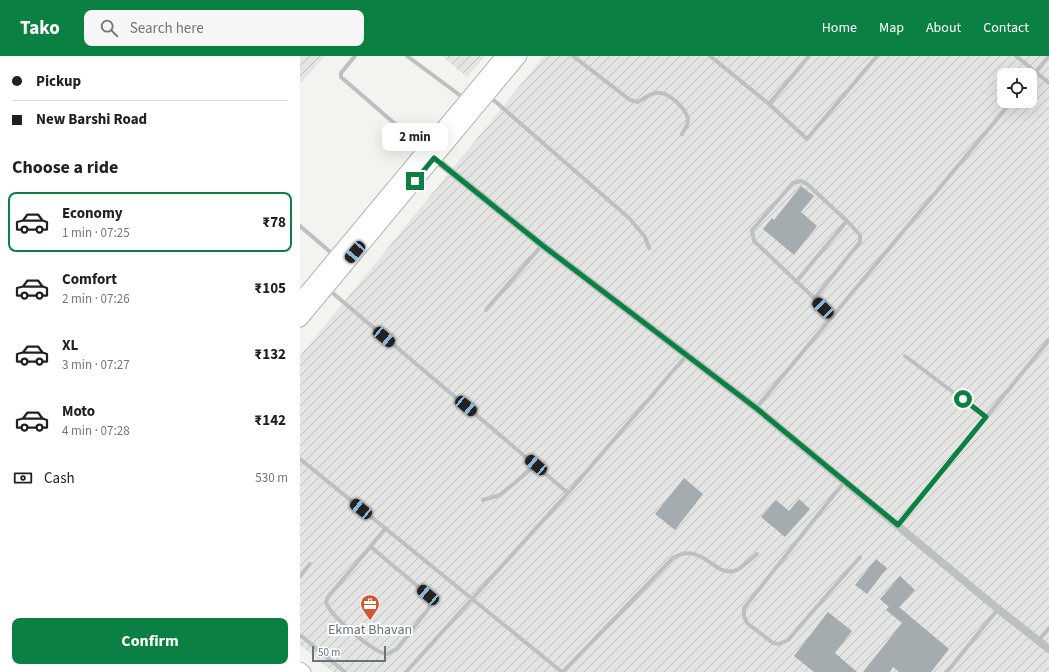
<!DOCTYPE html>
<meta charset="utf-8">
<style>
:root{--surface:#fff;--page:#f6f6f6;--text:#202124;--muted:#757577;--line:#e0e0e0;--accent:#0b8043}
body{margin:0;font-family:"Source Sans 3",sans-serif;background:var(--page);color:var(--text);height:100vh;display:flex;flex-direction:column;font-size:15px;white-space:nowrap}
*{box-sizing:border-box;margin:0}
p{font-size:13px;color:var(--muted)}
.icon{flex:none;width:22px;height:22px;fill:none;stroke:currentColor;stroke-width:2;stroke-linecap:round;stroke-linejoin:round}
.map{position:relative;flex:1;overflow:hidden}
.sheet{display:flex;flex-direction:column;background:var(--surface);width:300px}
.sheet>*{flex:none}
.top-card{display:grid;align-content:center;height:88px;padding:0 12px;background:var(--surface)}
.buttons{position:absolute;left:697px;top:12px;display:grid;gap:8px}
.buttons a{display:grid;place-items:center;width:40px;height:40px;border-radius:8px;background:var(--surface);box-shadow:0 4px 16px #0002;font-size:20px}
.scale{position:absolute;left:12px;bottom:10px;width:74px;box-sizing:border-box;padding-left:4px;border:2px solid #64737e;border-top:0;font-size:11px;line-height:14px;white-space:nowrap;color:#64737e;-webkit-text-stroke:3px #fff;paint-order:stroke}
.end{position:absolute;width:18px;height:18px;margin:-9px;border:5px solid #0b8043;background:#fff;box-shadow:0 0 0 2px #fff}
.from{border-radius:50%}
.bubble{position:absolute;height:28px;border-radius:8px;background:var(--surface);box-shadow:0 4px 16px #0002;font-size:13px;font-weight:700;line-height:28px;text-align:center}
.car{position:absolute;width:12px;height:24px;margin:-12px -6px;border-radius:5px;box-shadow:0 0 3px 1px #0007;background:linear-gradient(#222 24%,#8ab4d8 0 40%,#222 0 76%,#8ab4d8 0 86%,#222 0)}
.top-card b{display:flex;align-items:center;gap:14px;height:38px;font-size:15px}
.top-card b+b{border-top:1px solid var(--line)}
.top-card i{width:10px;height:10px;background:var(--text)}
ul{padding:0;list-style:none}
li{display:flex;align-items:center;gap:12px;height:60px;margin:0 8px 6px;padding:0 4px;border:2px solid transparent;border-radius:8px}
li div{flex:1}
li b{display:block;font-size:15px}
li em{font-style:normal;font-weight:700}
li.active{border-color:var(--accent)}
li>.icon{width:36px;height:36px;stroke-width:1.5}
h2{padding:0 12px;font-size:18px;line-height:48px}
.pay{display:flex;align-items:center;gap:10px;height:44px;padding:0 12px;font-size:15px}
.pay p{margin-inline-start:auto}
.cta{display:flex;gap:8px;margin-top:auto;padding:8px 12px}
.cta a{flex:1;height:46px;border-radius:8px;background:var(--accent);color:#fff;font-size:16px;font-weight:700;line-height:46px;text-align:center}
header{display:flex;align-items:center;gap:24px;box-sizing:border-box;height:56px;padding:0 20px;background:var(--accent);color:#fff}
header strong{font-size:19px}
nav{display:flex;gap:22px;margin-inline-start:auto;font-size:14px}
.search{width:280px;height:36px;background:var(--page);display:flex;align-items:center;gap:10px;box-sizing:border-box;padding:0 14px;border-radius:8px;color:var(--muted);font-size:15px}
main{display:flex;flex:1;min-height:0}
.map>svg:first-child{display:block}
.industrial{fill:url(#industrial-furrows);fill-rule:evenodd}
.building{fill:#a4acb0}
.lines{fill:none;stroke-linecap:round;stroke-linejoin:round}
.primary-casing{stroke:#b0b4b7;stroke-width:15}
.highway-casing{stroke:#afb3b5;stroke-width:17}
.lane{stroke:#bcc0c3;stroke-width:4}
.street{stroke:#bcc0c3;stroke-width:8}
.primary{stroke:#fff;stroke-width:13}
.highway{stroke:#fff;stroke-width:15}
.route{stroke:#0b8043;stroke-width:5}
.labels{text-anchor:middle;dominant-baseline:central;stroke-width:4;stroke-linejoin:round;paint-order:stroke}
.poi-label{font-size:14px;fill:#64737e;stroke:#fff}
</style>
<header>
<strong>Tako</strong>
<div class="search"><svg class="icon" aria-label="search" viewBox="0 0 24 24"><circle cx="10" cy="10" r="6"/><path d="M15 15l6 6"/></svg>Search here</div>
<nav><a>Home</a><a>Map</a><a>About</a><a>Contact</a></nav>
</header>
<main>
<section class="sheet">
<div class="top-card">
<b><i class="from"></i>Pickup</b>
<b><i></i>New Barshi Road</b>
</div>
<h2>Choose a ride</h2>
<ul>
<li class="active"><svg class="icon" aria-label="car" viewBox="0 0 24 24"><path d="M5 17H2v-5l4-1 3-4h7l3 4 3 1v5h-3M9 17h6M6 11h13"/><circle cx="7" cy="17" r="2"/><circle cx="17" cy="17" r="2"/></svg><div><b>Economy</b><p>1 min · 07:25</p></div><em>₹78</em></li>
<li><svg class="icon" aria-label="car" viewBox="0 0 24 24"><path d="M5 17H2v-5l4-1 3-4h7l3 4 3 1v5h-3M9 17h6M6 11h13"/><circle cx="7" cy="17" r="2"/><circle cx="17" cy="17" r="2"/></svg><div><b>Comfort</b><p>2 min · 07:26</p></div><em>₹105</em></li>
<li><svg class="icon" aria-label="car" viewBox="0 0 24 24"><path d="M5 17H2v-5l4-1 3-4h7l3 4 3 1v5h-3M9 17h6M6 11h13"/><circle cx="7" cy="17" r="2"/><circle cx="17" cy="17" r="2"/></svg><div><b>XL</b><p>3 min · 07:27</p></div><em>₹132</em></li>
<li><svg class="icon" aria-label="car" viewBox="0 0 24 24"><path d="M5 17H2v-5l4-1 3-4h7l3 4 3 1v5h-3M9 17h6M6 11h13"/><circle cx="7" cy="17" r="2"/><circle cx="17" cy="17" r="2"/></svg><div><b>Moto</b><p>4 min · 07:28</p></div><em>₹142</em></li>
</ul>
<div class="pay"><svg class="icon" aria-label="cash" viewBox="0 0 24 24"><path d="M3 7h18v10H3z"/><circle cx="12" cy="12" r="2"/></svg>Cash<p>530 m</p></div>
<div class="cta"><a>Confirm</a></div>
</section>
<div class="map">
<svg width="749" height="616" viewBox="0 0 749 616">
<defs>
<pattern id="industrial-furrows" width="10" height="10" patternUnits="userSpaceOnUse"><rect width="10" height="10" fill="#e4e5e3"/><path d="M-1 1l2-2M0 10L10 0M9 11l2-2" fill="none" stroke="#bcbebd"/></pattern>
</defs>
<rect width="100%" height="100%" fill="#f3f3ef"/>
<path class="industrial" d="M0 0H25L0 28Z
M142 0H185L167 21Z
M244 0H749V616H33L0 589V300ZM704 19H730V45H704Z"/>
<path class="building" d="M501 130 514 140 501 156 517 170 494 199 463 173 472 162 474 164Z
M384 422 403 438 375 474 355 458Z
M499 443 510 453 485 481 461 461 476 444 489 455Z
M576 503 587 512 567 538 555 529Z
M600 520 615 534 599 551 649 593 631 616H599L593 611 590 616H563L602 567 586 554 589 551 580 543Z
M528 556 552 575 535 597 557 616H514L494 600Z"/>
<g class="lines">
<g class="primary-casing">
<path id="primary" d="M0 613 4 616"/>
</g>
<g class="highway-casing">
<path id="highway" d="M0 245 204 0
M0 263 219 0"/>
</g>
<path class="lane" d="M55 0 41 17V21L124 93
M107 0 165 43
M273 0 330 44 338 46C343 43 350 38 355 37 368 35 385 51 388 63 389 68 384 74 382 78
M410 0 469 48
M509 0 469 48 507 83 577 0
M716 0 749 27
M730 23 749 0
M189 40 329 162 345 181 349 192
M0 170 35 200
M496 226 547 165 560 179V186L514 243
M28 233 268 437
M186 254 242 189
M533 260 454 185 452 174 493 127 501 125 507 128 547 165
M605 300 686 361
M456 352 712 45
M0 403 262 616
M545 425 444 552V560L447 567 473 587 479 588 488 584 560 501
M183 444 200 439 236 409
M598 469 749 284
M71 491 128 539 131 547 129 552 97 593 87 598C74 597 29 559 26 546L28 541 86 472
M0 520 10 508
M0 579 45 616
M739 584 749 572
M106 616 268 437 386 300
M263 616 373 502C402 485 413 520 434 515 442 513 450 503 457 498
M647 616 698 553"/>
<path class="street" d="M134 102 242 189 456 352 698 553 749 593"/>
<use href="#primary" class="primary"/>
<use href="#highway" class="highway"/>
</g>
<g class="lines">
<path class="route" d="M115 125 134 102 242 189 456 352 598 469 686 361 663 343"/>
</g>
<defs>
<g id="office-pin" transform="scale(1)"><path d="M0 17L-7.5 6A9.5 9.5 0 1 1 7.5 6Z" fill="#d5552e" stroke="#fff"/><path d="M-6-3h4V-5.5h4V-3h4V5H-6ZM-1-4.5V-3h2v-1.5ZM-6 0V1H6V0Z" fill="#fff"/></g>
</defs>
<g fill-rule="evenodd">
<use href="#office-pin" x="70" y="548"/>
</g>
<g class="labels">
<g class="poi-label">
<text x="70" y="574">Ekmat Bhavan</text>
</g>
</g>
</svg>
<div class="buttons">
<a><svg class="icon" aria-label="locate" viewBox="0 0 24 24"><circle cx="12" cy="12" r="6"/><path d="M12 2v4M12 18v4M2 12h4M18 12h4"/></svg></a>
</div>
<div class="scale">50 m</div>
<i class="end from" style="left:663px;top:343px"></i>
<i class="end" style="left:115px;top:125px"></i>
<div class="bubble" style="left:82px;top:67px;width:66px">2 min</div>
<i class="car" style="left:55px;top:196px;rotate:220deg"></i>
<i class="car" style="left:523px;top:252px;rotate:314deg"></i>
<i class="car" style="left:84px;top:281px;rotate:130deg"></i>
<i class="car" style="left:166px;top:350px;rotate:130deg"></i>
<i class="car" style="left:236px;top:409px;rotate:310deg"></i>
<i class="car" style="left:61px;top:453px;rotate:309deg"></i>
<i class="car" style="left:128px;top:539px;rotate:310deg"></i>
</div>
</main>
